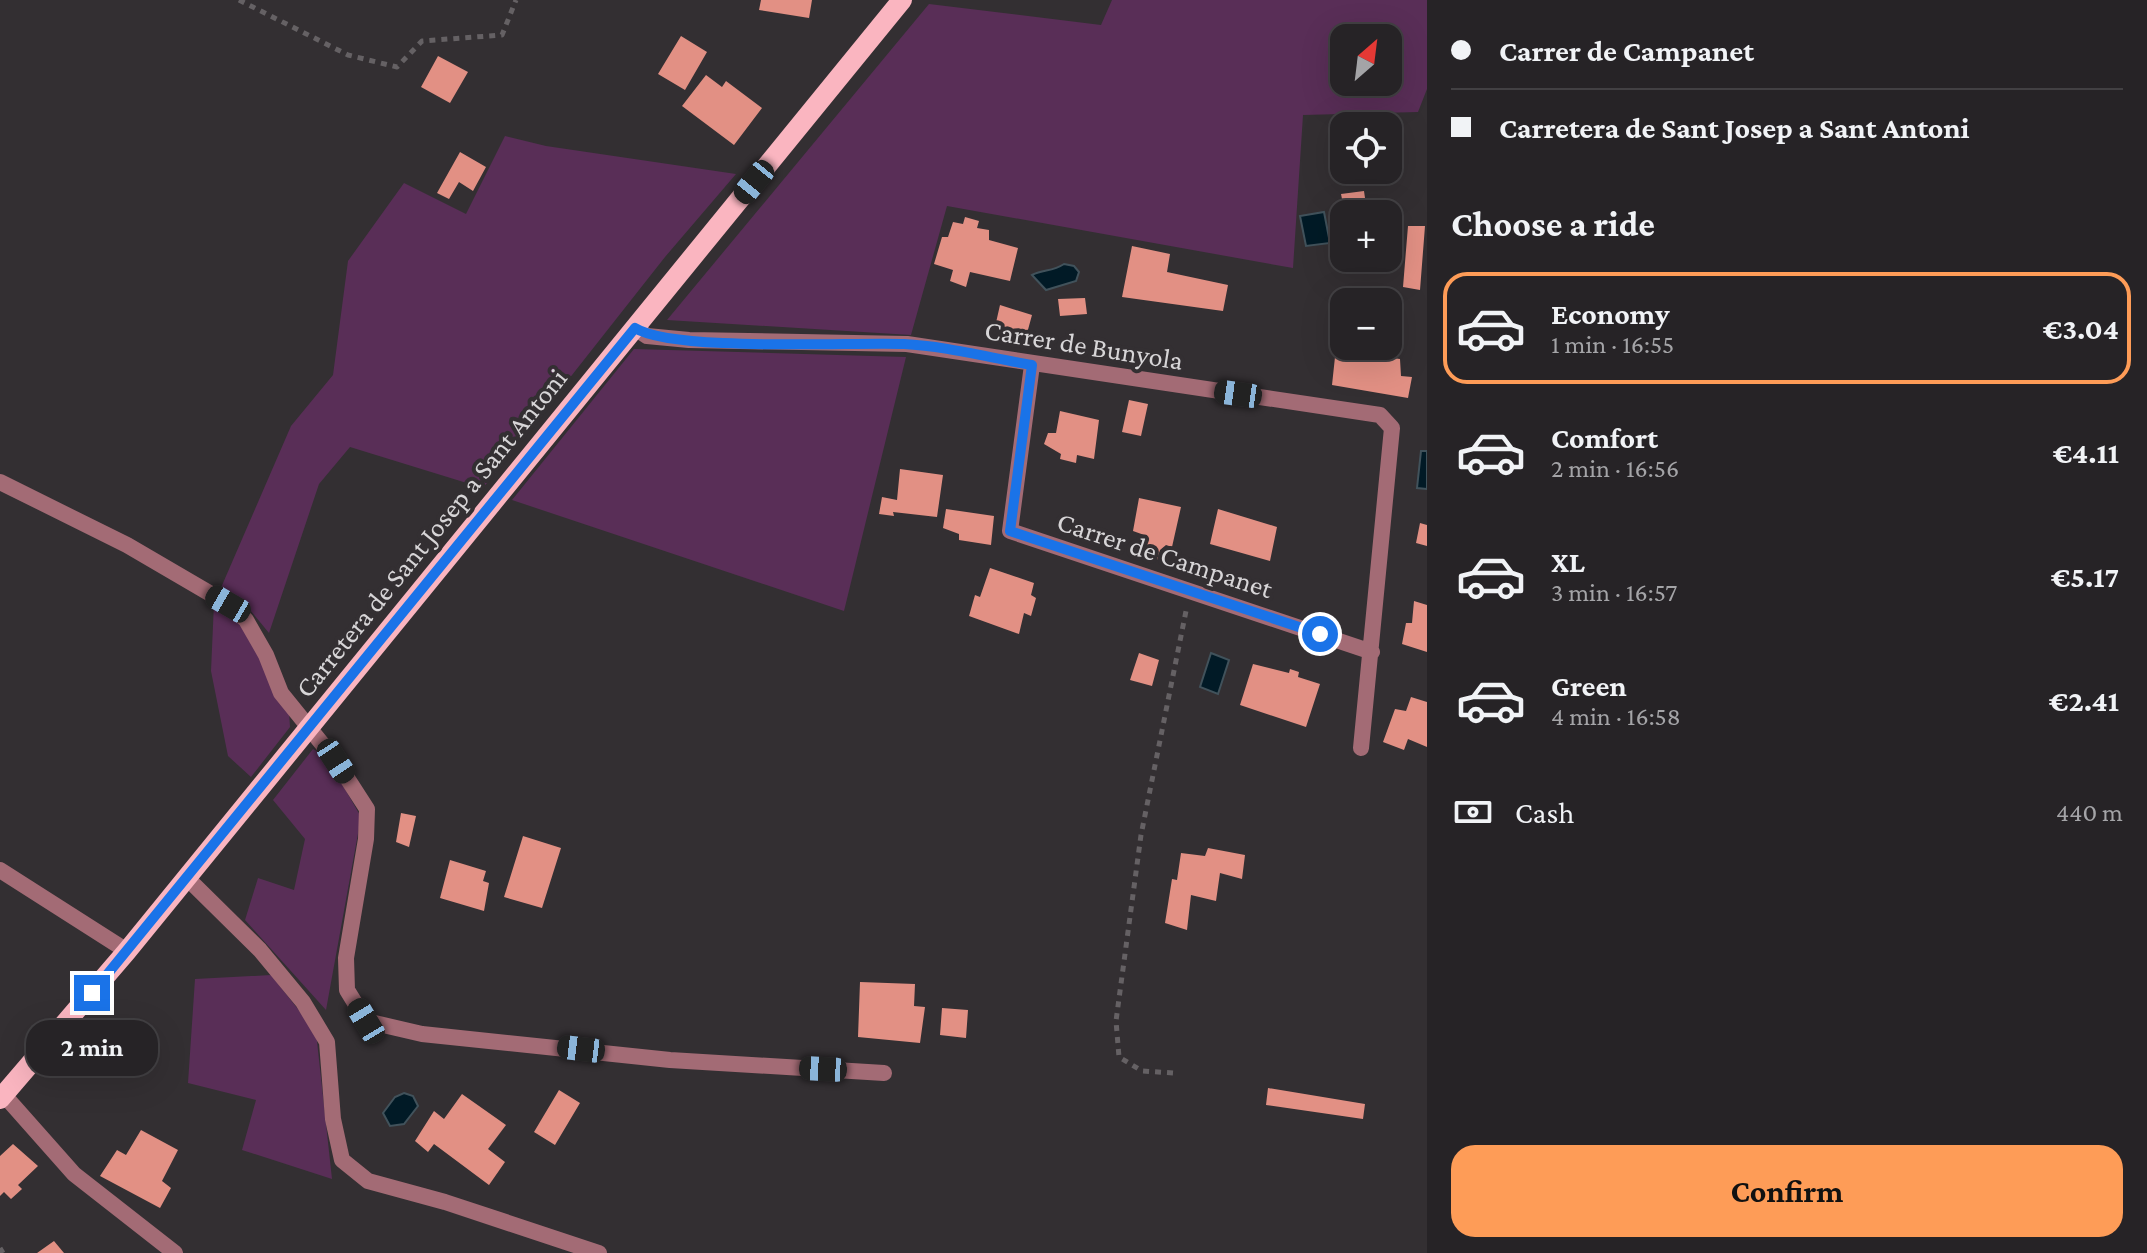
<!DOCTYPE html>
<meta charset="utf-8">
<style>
:root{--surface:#262326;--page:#2e2b2e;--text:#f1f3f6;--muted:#a4a4a7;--line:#424043;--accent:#fe9c57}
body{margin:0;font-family:"Crimson Pro",serif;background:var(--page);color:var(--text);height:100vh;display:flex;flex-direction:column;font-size:30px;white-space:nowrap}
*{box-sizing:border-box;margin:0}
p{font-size:26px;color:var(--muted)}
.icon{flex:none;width:44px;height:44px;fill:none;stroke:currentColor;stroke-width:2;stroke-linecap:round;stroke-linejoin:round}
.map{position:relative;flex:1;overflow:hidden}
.side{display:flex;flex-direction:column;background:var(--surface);width:720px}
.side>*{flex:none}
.top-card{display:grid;align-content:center;height:176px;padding:0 24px;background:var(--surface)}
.needle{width:52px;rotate:28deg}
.fabs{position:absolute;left:1330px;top:24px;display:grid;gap:16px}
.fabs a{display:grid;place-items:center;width:72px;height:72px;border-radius:16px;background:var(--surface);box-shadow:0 8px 32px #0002,0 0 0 2px var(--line);font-size:40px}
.end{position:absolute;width:36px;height:36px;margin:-18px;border:10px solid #1a73e8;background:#fff;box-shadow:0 0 0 4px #fff}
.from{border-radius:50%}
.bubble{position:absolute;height:56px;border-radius:24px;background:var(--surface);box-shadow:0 8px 32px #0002,0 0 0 2px var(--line);font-size:26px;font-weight:700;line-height:56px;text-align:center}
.car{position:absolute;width:24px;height:48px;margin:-24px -12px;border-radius:10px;box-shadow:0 0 6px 2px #0007;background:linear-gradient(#222 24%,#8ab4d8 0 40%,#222 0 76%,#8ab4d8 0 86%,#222 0)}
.top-card b{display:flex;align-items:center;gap:28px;height:76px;font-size:30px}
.top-card b+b{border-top:2px solid var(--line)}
.top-card i{width:20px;height:20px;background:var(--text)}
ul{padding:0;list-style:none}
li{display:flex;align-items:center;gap:24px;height:112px;margin:0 16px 12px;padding:0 8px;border:4px solid transparent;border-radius:24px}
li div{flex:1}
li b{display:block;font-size:30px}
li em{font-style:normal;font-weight:700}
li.on{border-color:var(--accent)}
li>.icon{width:72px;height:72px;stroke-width:1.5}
h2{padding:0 24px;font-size:36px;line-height:96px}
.pay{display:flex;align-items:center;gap:20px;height:88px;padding:0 24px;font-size:30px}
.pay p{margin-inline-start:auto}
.primary-button{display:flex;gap:16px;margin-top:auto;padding:16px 24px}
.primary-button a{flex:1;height:92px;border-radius:24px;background:var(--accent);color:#111;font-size:32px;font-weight:700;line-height:92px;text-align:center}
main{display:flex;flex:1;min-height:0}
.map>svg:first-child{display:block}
.green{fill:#592e57;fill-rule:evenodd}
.water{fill:#011a26;stroke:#41525b;stroke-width:2}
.building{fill:#e29084}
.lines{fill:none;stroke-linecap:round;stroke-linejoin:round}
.path{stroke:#656164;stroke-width:5;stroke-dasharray:6 6;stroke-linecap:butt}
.service{stroke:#a36b75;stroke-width:16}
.minor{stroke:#a36b75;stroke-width:16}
.primary{stroke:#fab5c0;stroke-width:20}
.route{stroke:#1a73e8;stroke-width:10}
.labels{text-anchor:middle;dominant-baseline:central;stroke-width:8;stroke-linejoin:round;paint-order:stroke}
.street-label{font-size:28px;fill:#d7d5d7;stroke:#332f32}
</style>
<main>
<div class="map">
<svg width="1427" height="1253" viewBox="0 0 1427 1253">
<rect width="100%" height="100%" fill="#332f32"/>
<path class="green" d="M1112 0H1427V89L1418 112 1303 115 1293 268 947 206 911 335 667 320 929 4 1101 25ZM1344 38H1388V82H1344Z
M505 136 546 146 736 174 665 257 483 488 350 447 319 484 269 633 250 610 220 590 291 426 333 375 348 261 404 183 466 214Z
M634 349 906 357 844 611 512 500Z
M214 603 247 629 289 712 290 727 251 777 228 756 211 671Z
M313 749 326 756 361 817 326 1010 245 920 258 878 294 890 305 839 273 800Z
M271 975 316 1032 332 1179 242 1150 256 1100 188 1083 195 979Z"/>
<path class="water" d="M1324 212 1330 243 1306 246 1300 216Z
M1064 264 1074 266 1079 272 1076 281 1046 290 1032 275C1044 269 1052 272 1064 264Z
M1421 451H1427V489L1417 488Z
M1211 653 1229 660 1218 694 1200 687Z
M404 1093 413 1096 418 1106 404 1124 390 1126 383 1113 395 1097Z"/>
<path class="building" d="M761 0H812L809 18 759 10Z
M681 36 707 52 685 90 658 74Z
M438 56 468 72 450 103 421 87Z
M706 75 722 87 726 81 762 108 734 145 682 106Z
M460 152 486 167 473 191 459 182 449 199 437 193Z
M1364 191 1366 205 1384 204 1386 214H1345L1341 194Z
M965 217 979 221 977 228 989 230V240L1018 248 1010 281 970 272 966 287 950 281 953 270 934 264 942 237H948L953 222 963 224Z
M1408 226H1425L1420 290 1403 287Z
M1132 246 1170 254 1167 272 1228 285 1223 311 1122 297Z
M1085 298 1087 314 1060 316 1058 299Z
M1000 305 1032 315 1026 337 995 327Z
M1349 352 1400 359 1401 376 1412 377 1408 398 1332 385 1335 357Z
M1129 400 1148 404 1141 436 1122 432Z
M1060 411 1099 420 1094 459 1077 455 1076 463 1060 459 1061 454 1044 444 1048 433H1056Z
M900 469 943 475 937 517 893 512 894 516 879 514 882 497 897 500Z
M1139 498 1181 507 1172 547 1166 545 1160 550 1157 560 1143 557 1147 536 1133 531Z
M946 509 994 516 991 545 959 540V534L943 528Z
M1218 509 1277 527 1270 561 1210 544Z
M1420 523 1427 525V546L1416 543Z
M990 568 1034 583 1031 595 1036 598 1031 616 1024 613 1019 634 969 616 975 595 980 597Z
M1414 601 1427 605V652L1402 644 1406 623H1412Z
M1139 653 1159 660 1152 686 1130 680Z
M1253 664 1289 673 1290 669 1299 672 1298 677 1320 684 1306 727 1240 705Z
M1411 697 1427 702V747L1408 739 1404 750 1383 742 1395 709 1406 711Z
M401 813 416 816 409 847 396 842Z
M523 836 561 848 542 908 504 897Z
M1208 848 1245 855 1242 879 1220 873 1216 901 1191 895 1187 930 1165 923 1172 879 1177 880 1181 853 1205 856Z
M450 860 486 871 483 881 489 883 484 911 440 898Z
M860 982 915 984 914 1006 925 1007 920 1043 858 1037Z
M942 1008 968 1010 966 1038 940 1035Z
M1268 1088 1365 1104 1363 1119 1266 1105Z
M559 1090 580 1103 555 1145 534 1132Z
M462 1094 506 1125 488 1149 505 1162 489 1185 434 1144 428 1152 415 1141 434 1111 444 1119Z
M141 1130 178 1150 162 1181 171 1188 160 1208 100 1176 117 1150 126 1155Z
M13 1144 38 1166 18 1185 22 1189 11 1199 4 1192 0 1196V1156Z
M54 1241 64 1253H37Z"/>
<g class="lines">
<path class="path" d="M239 0 348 55 397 67 422 41 502 35 516 0
M1173 1073 1142 1071 1119 1057 1116 1021 1141 835 1186 611
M0 1248 3 1253"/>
<path class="service" d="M0 482 127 545 228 604 246 620 266 655 281 693 336 761 367 809 366 839 346 958 347 990 366 1021 422 1034 670 1060 884 1073
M4 1095 74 1174 175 1253"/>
<path class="minor" d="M635 328 647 336 689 340 907 344 1380 415 1392 428 1361 748
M1032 365 1010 531 1372 652
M0 870 127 951
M186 877 260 950 303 1002 327 1042 333 1119 342 1160 368 1181 445 1202 599 1253"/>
<path class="primary" d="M0 1099 127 951 902 0"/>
</g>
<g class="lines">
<path class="route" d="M92 993 635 328C673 352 849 342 904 344 946 346 990 358 1032 365L1010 531 1320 634"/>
</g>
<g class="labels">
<g class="street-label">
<text transform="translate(1084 345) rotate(9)">Carrer de Bunyola</text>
<text transform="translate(431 533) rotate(-51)">Carretera de Sant Josep a Sant Antoni</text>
<text transform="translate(1165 555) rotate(18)">Carrer de Campanet</text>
</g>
</g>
</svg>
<div class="fabs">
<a><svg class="needle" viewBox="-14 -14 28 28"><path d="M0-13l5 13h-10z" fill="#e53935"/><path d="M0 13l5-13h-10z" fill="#a4a4a7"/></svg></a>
<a><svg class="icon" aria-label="locate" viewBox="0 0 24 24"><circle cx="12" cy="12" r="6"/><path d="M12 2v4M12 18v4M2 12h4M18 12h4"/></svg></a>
<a>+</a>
<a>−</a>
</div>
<i class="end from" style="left:1320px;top:634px"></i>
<i class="end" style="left:92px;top:993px"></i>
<div class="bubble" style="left:26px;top:1020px;width:132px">2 min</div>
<i class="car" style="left:754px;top:182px;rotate:219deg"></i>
<i class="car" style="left:1238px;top:394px;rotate:278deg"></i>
<i class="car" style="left:228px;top:604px;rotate:300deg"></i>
<i class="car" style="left:336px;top:761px;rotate:147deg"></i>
<i class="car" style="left:366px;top:1021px;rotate:329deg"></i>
<i class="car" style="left:581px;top:1049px;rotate:277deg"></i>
<i class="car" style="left:823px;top:1069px;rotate:273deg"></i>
</div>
<section class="side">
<div class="top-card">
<b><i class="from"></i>Carrer de Campanet</b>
<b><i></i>Carretera de Sant Josep a Sant Antoni</b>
</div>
<h2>Choose a ride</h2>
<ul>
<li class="on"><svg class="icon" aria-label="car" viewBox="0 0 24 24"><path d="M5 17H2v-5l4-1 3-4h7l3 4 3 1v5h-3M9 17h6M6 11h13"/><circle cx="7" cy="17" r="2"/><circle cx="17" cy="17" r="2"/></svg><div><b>Economy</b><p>1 min · 16:55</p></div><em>€3.04</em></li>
<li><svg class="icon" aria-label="car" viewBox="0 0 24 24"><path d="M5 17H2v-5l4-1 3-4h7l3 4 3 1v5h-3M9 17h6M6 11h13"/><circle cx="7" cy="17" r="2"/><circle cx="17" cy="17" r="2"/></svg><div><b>Comfort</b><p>2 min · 16:56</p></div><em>€4.11</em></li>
<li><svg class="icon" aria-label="car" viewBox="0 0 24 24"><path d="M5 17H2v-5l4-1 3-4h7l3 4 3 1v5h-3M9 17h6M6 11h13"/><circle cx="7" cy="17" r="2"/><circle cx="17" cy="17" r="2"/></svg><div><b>XL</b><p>3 min · 16:57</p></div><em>€5.17</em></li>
<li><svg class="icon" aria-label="car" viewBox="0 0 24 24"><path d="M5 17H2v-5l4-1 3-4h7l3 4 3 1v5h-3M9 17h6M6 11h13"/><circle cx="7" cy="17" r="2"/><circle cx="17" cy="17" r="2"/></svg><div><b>Green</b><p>4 min · 16:58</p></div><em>€2.41</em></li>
</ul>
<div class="pay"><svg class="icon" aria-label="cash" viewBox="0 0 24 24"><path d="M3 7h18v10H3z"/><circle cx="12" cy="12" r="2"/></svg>Cash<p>440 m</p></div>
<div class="primary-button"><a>Confirm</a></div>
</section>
</main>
